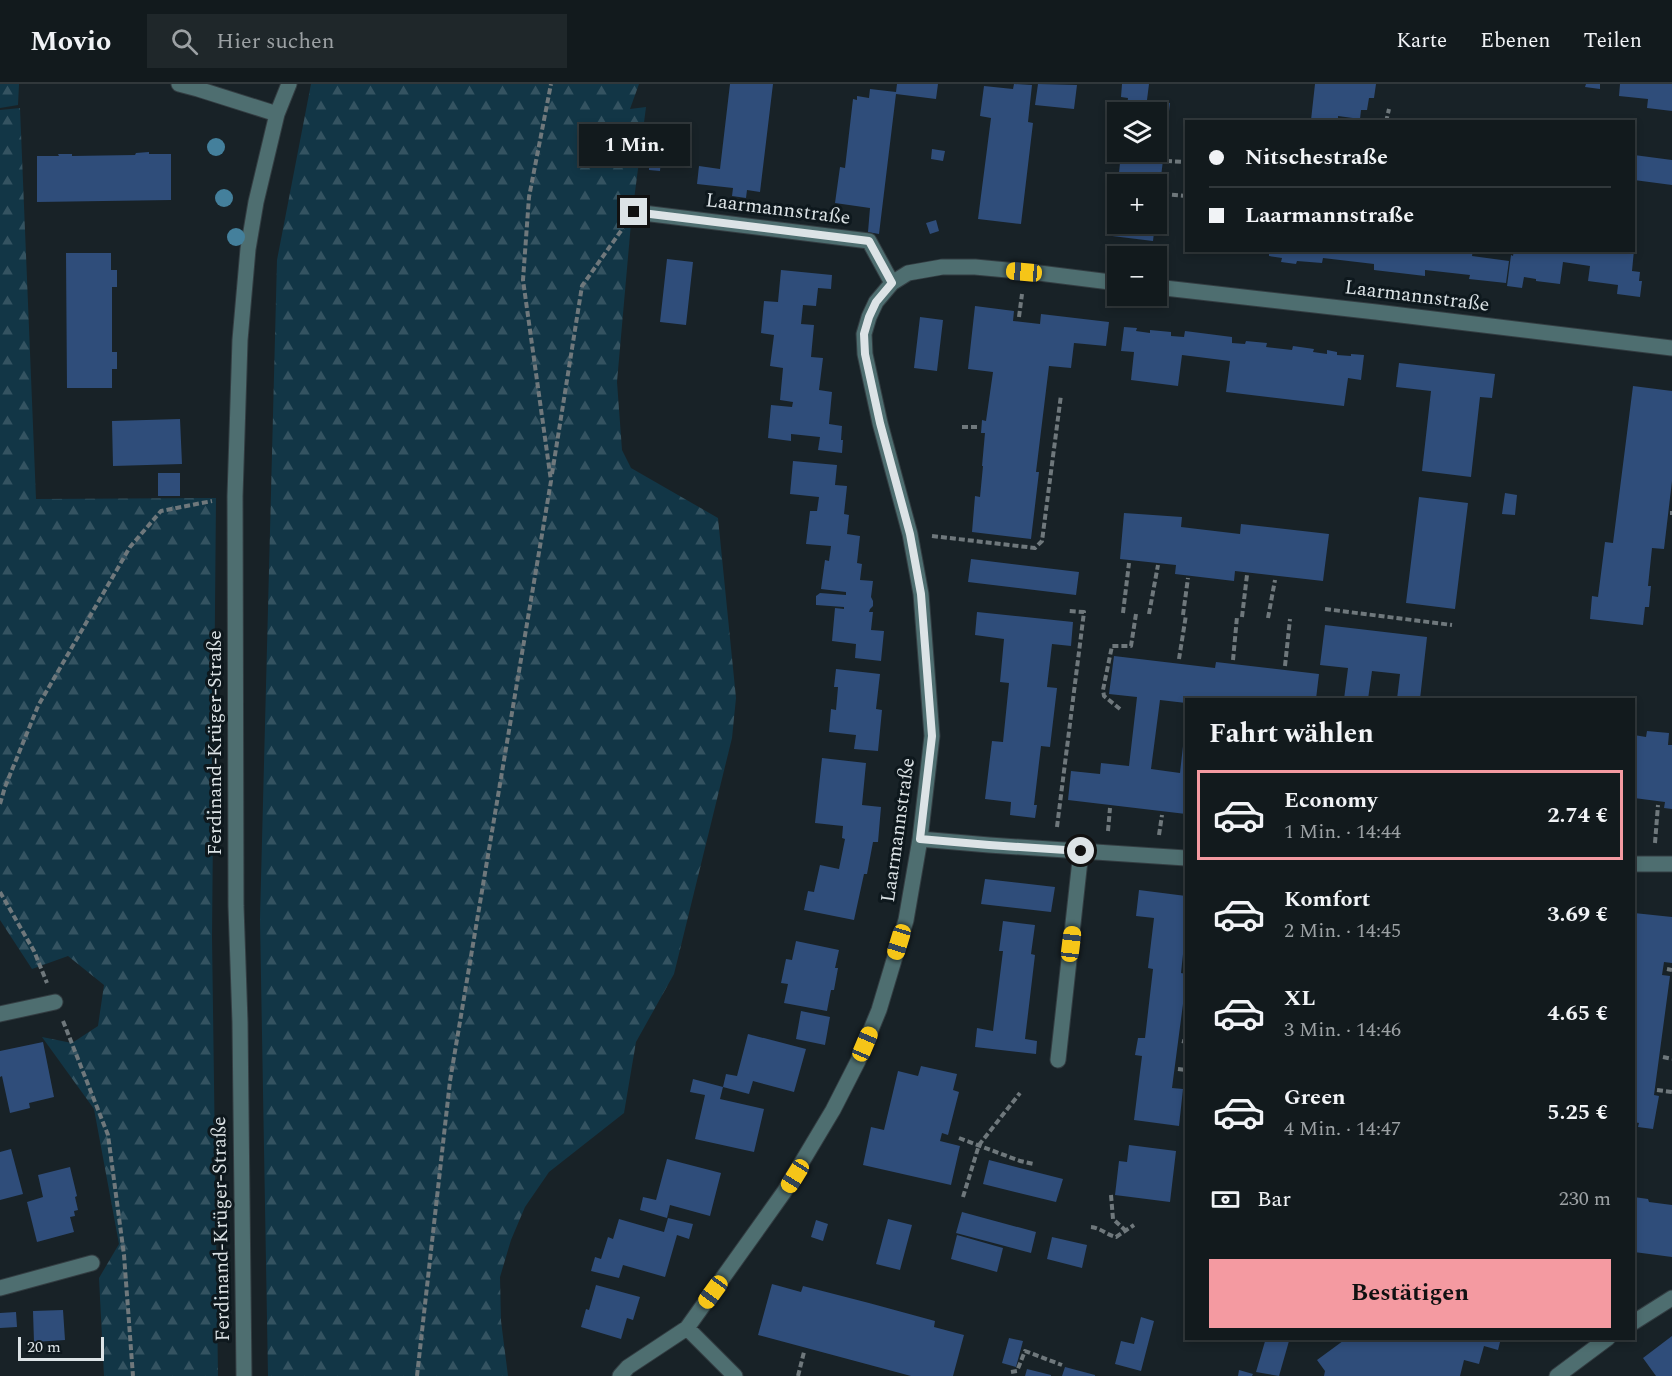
<!DOCTYPE html>
<html lang="de">
<meta charset="utf-8">
<style>
:root{--surface:#121a1d;--page:#1f272a;--text:#f1f3f6;--muted:#9ca1a4;--line:#31383b;--accent:#f49aa1}
body{margin:0;font-family:Spectral,serif;background:var(--page);color:var(--text);height:100vh;display:flex;flex-direction:column;font-size:22px;white-space:nowrap}
*{box-sizing:border-box;margin:0}
p{font-size:20px;color:var(--muted)}
.icon{flex:none;width:33px;height:33px;fill:none;stroke:currentColor;stroke-width:2;stroke-linecap:round;stroke-linejoin:round}
.map{position:relative;flex:1;overflow:hidden}
.panel{position:absolute;left:1185px;top:614px;width:450px;height:642px;display:flex;flex-direction:column;background:var(--surface);border-radius:0px;box-shadow:0 3px 9px #0003,0 0 0 2px var(--line)}
.panel>*{flex:none}
.top-card{position:absolute;left:1185px;top:36px;width:450px;height:132px;border-radius:0px;box-shadow:0 3px 9px #0003,0 0 0 2px var(--line);display:grid;align-content:center;height:132px;padding:0 24px;background:var(--surface)}
.fabs{position:absolute;left:1107px;top:18px;display:grid;gap:12px}
.fabs a{display:grid;place-items:center;width:60px;height:60px;border-radius:0px;background:var(--surface);box-shadow:0 3px 9px #0003,0 0 0 2px var(--line);font-size:30px}
.scale{position:absolute;left:18px;bottom:15px;width:86px;box-sizing:border-box;padding-left:6px;border:3px solid #dce3e6;border-top:0;font-size:16px;line-height:21px;white-space:nowrap;color:#dce3e6;-webkit-text-stroke:4px #0e181d;paint-order:stroke}
.end{position:absolute;width:27px;height:27px;margin:-14px;border:8px solid #dce3e6;background:#111;box-shadow:0 0 0 3px #111}
.from{border-radius:50%}
.bubble{position:absolute;height:42px;border-radius:0px;background:var(--surface);box-shadow:0 3px 9px #0003,0 0 0 2px var(--line);font-size:20px;font-weight:700;line-height:42px;text-align:center}
.car{position:absolute;width:18px;height:36px;margin:-18px -9px;border-radius:8px;box-shadow:0 0 4px 2px #0007;background:linear-gradient(#f5c518 24%,#345 0 40%,#f5c518 0 76%,#345 0 86%,#f5c518 0)}
.top-card b{display:flex;align-items:center;gap:21px;height:57px;font-size:22px}
.top-card b+b{border-top:2px solid var(--line)}
.top-card i{width:15px;height:15px;background:var(--text)}
ul{padding:0;list-style:none}
li{display:flex;align-items:center;gap:18px;height:90px;margin:0 12px 9px;padding:0 12px;border:3px solid transparent;border-radius:0px}
li div{flex:1}
li b{display:block;font-size:22px}
li em{font-style:normal;font-weight:700}
li.on{border-color:var(--accent)}
li>.icon{width:54px;height:54px;stroke-width:1.5}
h2{padding:0 24px;font-size:27px;line-height:72px}
.pay{display:flex;align-items:center;gap:15px;height:66px;padding:0 24px;font-size:22px}
.pay p{margin-inline-start:auto}
.cta{display:flex;gap:12px;margin-top:auto;padding:12px 24px}
.cta a{flex:1;height:69px;border-radius:0px;background:var(--accent);color:#111;font-size:24px;font-weight:700;line-height:69px;text-align:center}
header{display:flex;align-items:center;gap:36px;box-sizing:border-box;height:84px;padding:0 30px;background:var(--surface);border-bottom:2px solid var(--line)}
header strong{font-size:28px}
nav{display:flex;gap:33px;margin-inline-start:auto;font-size:21px}
.search{width:420px;height:54px;background:var(--page);display:flex;align-items:center;gap:15px;box-sizing:border-box;padding:0 21px;border-radius:0px;color:var(--muted);font-size:22px}
.map>svg:first-child{display:block}
.forest{fill:url(#forest-firs)}
.building{fill:#2f4d7a}
.lines{fill:none;stroke-linecap:round;stroke-linejoin:round}
.minor-casing{stroke:#333d42;stroke-width:17}
.path{stroke:#6f787c;stroke-width:4;stroke-dasharray:6 3;stroke-linecap:butt}
.minor{stroke:#4e6e70;stroke-width:15}
.tree{fill:#44809c}
.route{stroke:#dce3e6;stroke-width:8}
.labels{text-anchor:middle;dominant-baseline:central;stroke-width:6;stroke-linejoin:round;paint-order:stroke}
.street-label{font-size:20px;fill:#dce3e6;stroke:#0e181d}
</style>
<header>
<strong>Movio</strong>
<div class="search"><svg class="icon" aria-label="search" viewBox="0 0 24 24"><circle cx="10" cy="10" r="6"/><path d="M15 15l6 6"/></svg>Hier suchen</div>
<nav><a>Karte</a><a>Ebenen</a><a>Teilen</a></nav>
</header>
<div class="map">
<svg width="1672" height="1292" viewBox="0 0 1672 1292">
<defs>
<pattern id="forest-firs" width="22" height="20" patternUnits="userSpaceOnUse" patternTransform="scale(1.5)"><rect width="22" height="20" fill="#123646"/><path d="M5 1l3.5 6h-7zM16 11l3.5 6h-7z" fill="#345361"/></pattern>
</defs>
<rect width="100%" height="100%" fill="#182227"/>
<path class="forest" d="M0 0H19L18 21 0 24Z
M311 0H639L630 25 646 23 631 139 617 298 622 366 631 384 718 434 736 614 732 654 674 890 636 958 624 1029 549 1088 525 1123 511 1156 500 1193 501 1237 508 1292H268L260 835 277 176Z
M20 24 36 415 216 414 212 853 218 1292H104L99 1194 119 1160 94 1025 42 953 72 959 98 942 104 901 68 872 32 885 0 836V26Z"/>
<path class="building" d="M730 0H773L760 108 747 106 746 114 732 112 733 104 697 100 699 82 720 85Z
M897 0H938L936 15 896 10 879 150 868 148 870 124 835 119 840 83 845 84 853 15 857 16V12L869 14 870 5 896 8Z
M1014 0 1032 1 1028 38 1033 39 1021 140 978 135 991 34 980 32 984 2 1013 5Z
M1038 0 1077 1 1074 25 1035 21Z
M1122 0H1149L1147 16 1170 19 1158 117H1156V100H1118L1121 68H1156V28H1126L1128 14 1121 13Z
M1315 0H1376L1374 14H1369L1367 26H1361L1360 35 1338 32V38L1311 36Z
M1586 0H1600V5L1585 3Z
M1620 0H1672V27L1647 24 1648 15 1619 12Z
M932 65 945 67 943 77 931 75Z
M149 68V70H171V116L37 118V72H59L58 70H72V72L135 71 136 69Z
M1634 71 1672 76V101L1634 96Z
M649 75 661 76 660 87 649 86Z
M1116 115H1118V140H1155L1153 157 1112 152Z
M936 136 939 147 930 150 926 139Z
M1269 166H1473L1472 172 1509 177 1506 199 1469 195 1470 191 1425 186V192L1374 186V180L1323 174 1322 179 1297 177 1296 180 1281 178 1282 174 1269 172Z
M1514 166H1634L1632 187 1640 188 1639 197H1642L1640 213 1617 210 1618 201 1588 197 1590 182 1563 178 1560 200 1536 197V195L1524 193 1522 204 1507 202 1511 171 1513 172Z
M66 169H111V186H117V203H112V268H117V285H112V304H67Z
M667 175 693 178 686 241 660 238Z
M781 186 832 191 831 205 818 204 816 222 803 221 801 240 814 241 811 273 823 274 819 306 832 308 829 340 842 342 841 356H843L842 369 818 366 820 353 791 350V357L768 354 771 321 792 323 793 318 780 316 783 284 770 282 774 251 761 249 764 217 778 218Z
M975 222 1014 227 1013 237 1040 240 1041 230 1109 238 1106 262 1074 259 1071 284 1049 282 1036 388H1039L1031 455 972 448 975 412 980 413 983 382H982L985 349H981L982 336 986 337 993 288 968 285Z
M920 233 943 236 937 287 914 284Z
M1124 243 1137 244 1136 247 1150 249V246L1171 248V252L1184 253 1185 247 1232 253V259L1245 260 1246 257 1267 259 1266 263 1292 266 1293 262 1314 265 1313 268 1327 270V266L1337 268V271L1351 272V270L1364 271 1361 296 1348 294 1344 322 1226 308 1230 277 1182 271 1178 302 1131 296 1134 268 1121 267Z
M1399 279 1495 290 1492 314 1480 313 1471 393 1422 387 1431 307 1396 303Z
M1633 302 1672 307V397L1664 465 1652 464 1648 502H1651L1649 523H1645L1643 541 1590 535 1592 512 1598 513 1605 458 1613 459Z
M180 335 182 380 113 382 112 337Z
M793 377 837 381 835 401 847 402 844 430 849 431 847 450 860 452 857 479 862 480 860 496 873 497 871 513 873 517V522L870 525 869 528H873L871 546 884 547 881 577 855 574 856 560 832 557 835 524 844 525V523L816 521V512L820 509 846 511V508L821 505 825 476 829 477 831 462 806 460 810 427H817L819 413 790 410Z
M158 389H180V412H158Z
M1505 409 1517 411 1515 431 1502 430Z
M1419 413 1468 419 1455 525 1406 519Z
M1124 429 1182 433 1181 443 1240 450 1241 440 1329 450 1323 497 1235 487 1234 497 1175 490 1176 481 1120 475Z
M971 475 1079 488 1076 511 968 498Z
M977 528 1073 538 1071 562 1052 560 1047 603 1057 604 1050 663 1041 662 1034 721H1037L1035 734 1010 731 1011 718 985 715 992 657 1003 658 1009 599 1000 598 1004 555 975 551Z
M1325 541 1427 553 1420 615H1397L1400 590 1372 587 1368 615H1344L1348 584 1320 581Z
M1114 572 1215 584 1216 578 1319 590 1316 615H1186V619L1160 616 1151 685 1180 689 1185 644H1186V730L1068 716 1071 687 1100 690 1101 679 1129 682 1137 613 1109 610Z
M836 585 880 590 876 625 882 626 878 667 854 665 856 651 829 648 831 625 836 626 838 603H834Z
M1647 647 1669 649 1668 661H1672V725L1664 724 1665 718 1634 714V651L1646 653Z
M822 674 866 679 862 721 881 723 878 758H873L867 790H864L854 836 804 826 808 807 814 808 820 781 839 785 845 755 842 754 843 742 815 739Z
M985 795 1055 803 1051 828 981 820Z
M1139 806 1186 812V842L1181 889 1186 890V897L1172 1004 1183 1005 1179 1042 1134 1036 1142 972 1135 971 1138 954H1145L1153 885 1148 884 1154 834 1136 832Z
M1634 829 1672 833V879L1664 878 1662 891 1670 892 1654 1011 1659 1012 1653 1045 1638 1043 1639 1039 1634 1038Z
M1003 837 1035 841 1031 870 1035 871 1025 955 1037 957 1036 970 975 963 977 944 993 947 1003 867H999Z
M796 857 839 866 835 884H838L834 906H831L827 927 784 919 788 900 781 899 786 875 792 876Z
M801 927 830 933 825 961 796 955Z
M748 950 806 965 794 1008 753 997 749 1010 723 1003 726 990 737 992Z
M43 958 54 1013 29 1019 30 1024 10 1029 2 992 0 993V967Z
M921 982 957 990 953 1006 959 1008 948 1051 942 1049 940 1057 960 1062 951 1101 863 1081 871 1043 884 1046 898 987 918 992Z
M693 995 723 1003 720 1015 764 1025 754 1068 695 1055 705 1011 690 1008Z
M1129 1061 1176 1067 1170 1118 1115 1111 1119 1077 1127 1078Z
M11 1065 23 1110 0 1116V1068Z
M667 1075 721 1089 710 1132 670 1121 667 1134 640 1126 643 1113 656 1116Z
M989 1076 1063 1095 1056 1118 983 1100Z
M70 1083 77 1112 75 1113 78 1126 74 1127 75 1132 70 1133 74 1148 37 1158 27 1118 43 1113 38 1091Z
M1634 1113 1648 1115 1649 1118 1672 1121V1173L1634 1168Z
M962 1128 1036 1148 1031 1169 956 1149Z
M668 1134 693 1140 689 1155 677 1151 665 1193 623 1181 619 1194 591 1187 595 1173 601 1175 608 1153 613 1155 619 1135 664 1148Z
M888 1135 912 1141 900 1186 876 1180Z
M816 1136 828 1140 823 1157 811 1153Z
M957 1151 1003 1164 997 1188 951 1175Z
M1052 1153 1087 1161 1082 1184 1047 1175Z
M772 1200 801 1208 803 1202 869 1219 935 1237 934 1243 964 1251 953 1292H911L758 1251Z
M596 1201 640 1213 633 1236 627 1234 621 1255 581 1243 586 1225 589 1226Z
M63 1226 65 1256 34 1258 33 1227Z
M16 1228 17 1243 0 1244V1229Z
M1141 1233 1154 1237 1141 1287 1115 1280 1121 1257 1134 1260Z
M1672 1252V1292H1656L1643 1274Z
M1009 1254 1023 1257 1016 1283 1002 1279Z
M1266 1254H1279L1289 1257 1279 1292 1256 1288Z
M1347 1254H1501L1498 1266 1484 1262 1479 1280 1464 1276 1460 1292H1324L1325 1287 1317 1276Z
M1065 1283 1095 1291V1292H1062Z
M1027 1285 1051 1291V1292H1025Z
M1239 1286 1253 1290 1252 1292H1238Z"/>
<g class="lines">
<g class="minor-casing">
<path id="minor" d="M179 0 198 5 277 30
M635 128 869 157 892 199
M1156 203 1376 228 1672 264
M920 755 989 761 1186 774
M1634 780H1672
M0 930 55 918
M1058 976 1081 767
M0 1204 92 1179
M1634 1238 1672 1214
M687 1244 735 1292
M244 1292 240 938 236 822 235 412 240 256 248 165 256 118 277 30 289 0
M620 1292 628 1283 687 1244 784 1108 833 1026 858 977 879 926 906 836 920 755 932 652 921 510 910 450 880 339 865 270 864 250 869 233 876 218 892 199 908 189 942 183H975L1039 189 1118 199
M1557 1292 1608 1254"/>
</g>
<path class="path" d="M1386 38 1389 25
M1166 77 1186 78
M1163 110 1186 112
M1019 233 1022 210
M962 343H977
M552 390 582 202 623 144
M1670 429H1672
M932 452 1035 464 1042 457 1061 311
M1325 525 1452 541
M1123 529 1129 479
M1149 530 1158 481
M1183 531 1188 494
M1242 533 1247 491
M1268 534 1275 496
M1179 575 1186 531
M1233 576 1237 533
M1285 582 1290 535
M1120 625 1104 612 1103 606 1112 562H1131L1136 530
M0 720 5 703 38 622 130 463 161 427 212 417
M1057 743 1084 528 1068 527
M1108 747 1110 724
M1159 751 1162 731
M1655 759 1658 721
M0 808 34 867 47 899
M1667 885 1672 886
M1185 929H1186
M63 937 108 1051 124 1171 133 1292
M1182 957 1186 958
M1663 973 1672 975
M1178 985 1186 986
M1657 1006 1672 1008
M959 1054 1020 1077 1034 1080
M1111 1111 1113 1135 1126 1147
M963 1113 979 1061 1020 1009
M1091 1143C1101 1144 1107 1151 1116 1153L1134 1141
M1011 1288 1017 1287 1025 1267 1062 1281
M417 1292 450 997 551 397 523 196 529 113 551 0
M798 1292 804 1268"/>
<use href="#minor" class="minor"/>
</g>
<g class="tree">
<circle cx="216" cy="63" r="9"/>
<circle cx="224" cy="114" r="9"/>
<circle cx="236" cy="153" r="9"/>
</g>
<g class="lines">
<path class="route" d="M634 128 869 157 892 199 876 218 869 233 864 250 865 270 880 339 910 450 921 510 932 652 920 755 989 761 1081 767"/>
</g>
<g class="labels">
<g class="street-label">
<text transform="translate(778 125) rotate(7)">Laarmannstraße</text>
<text transform="translate(1417 212) rotate(7)">Laarmannstraße</text>
<text transform="translate(215 659) rotate(-90)">Ferdinand-Krüger-Straße</text>
<text transform="translate(898 746) rotate(-82)">Laarmannstraße</text>
<text transform="translate(221 1145) rotate(-91)">Ferdinand-Krüger-Straße</text>
</g>
</g>
</svg>
<div class="fabs">
<a><svg class="icon" aria-label="layers" viewBox="0 0 24 24"><path d="M12 4l9 5-9 5-9-5zM3 14l9 5 9-5"/></svg></a>
<a>+</a>
<a>−</a>
</div>
<div class="scale">20 m</div>
<i class="end from" style="left:1081px;top:767px"></i>
<i class="end" style="left:634px;top:128px"></i>
<div class="bubble" style="left:579px;top:40px;width:111px">1 Min.</div>
<i class="car" style="left:1024px;top:188px;rotate:275deg"></i>
<i class="car" style="left:899px;top:858px;rotate:197deg"></i>
<i class="car" style="left:1071px;top:860px;rotate:7deg"></i>
<i class="car" style="left:865px;top:960px;rotate:23deg"></i>
<i class="car" style="left:795px;top:1092px;rotate:212deg"></i>
<i class="car" style="left:713px;top:1208px;rotate:216deg"></i>
<div class="top-card">
<b><i class="from"></i>Nitschestraße</b>
<b><i></i>Laarmannstraße</b>
</div>
<section class="panel">
<h2>Fahrt wählen</h2>
<ul>
<li class="on"><svg class="icon" aria-label="car" viewBox="0 0 24 24"><path d="M5 17H2v-5l4-1 3-4h7l3 4 3 1v5h-3M9 17h6M6 11h13"/><circle cx="7" cy="17" r="2"/><circle cx="17" cy="17" r="2"/></svg><div><b>Economy</b><p>1 Min. · 14:44</p></div><em>2.74 €</em></li>
<li><svg class="icon" aria-label="car" viewBox="0 0 24 24"><path d="M5 17H2v-5l4-1 3-4h7l3 4 3 1v5h-3M9 17h6M6 11h13"/><circle cx="7" cy="17" r="2"/><circle cx="17" cy="17" r="2"/></svg><div><b>Komfort</b><p>2 Min. · 14:45</p></div><em>3.69 €</em></li>
<li><svg class="icon" aria-label="car" viewBox="0 0 24 24"><path d="M5 17H2v-5l4-1 3-4h7l3 4 3 1v5h-3M9 17h6M6 11h13"/><circle cx="7" cy="17" r="2"/><circle cx="17" cy="17" r="2"/></svg><div><b>XL</b><p>3 Min. · 14:46</p></div><em>4.65 €</em></li>
<li><svg class="icon" aria-label="car" viewBox="0 0 24 24"><path d="M5 17H2v-5l4-1 3-4h7l3 4 3 1v5h-3M9 17h6M6 11h13"/><circle cx="7" cy="17" r="2"/><circle cx="17" cy="17" r="2"/></svg><div><b>Green</b><p>4 Min. · 14:47</p></div><em>5.25 €</em></li>
</ul>
<div class="pay"><svg class="icon" aria-label="cash" viewBox="0 0 24 24"><path d="M3 7h18v10H3z"/><circle cx="12" cy="12" r="2"/></svg>Bar<p>230 m</p></div>
<div class="cta"><a>Bestätigen</a></div>
</section>
</div>
